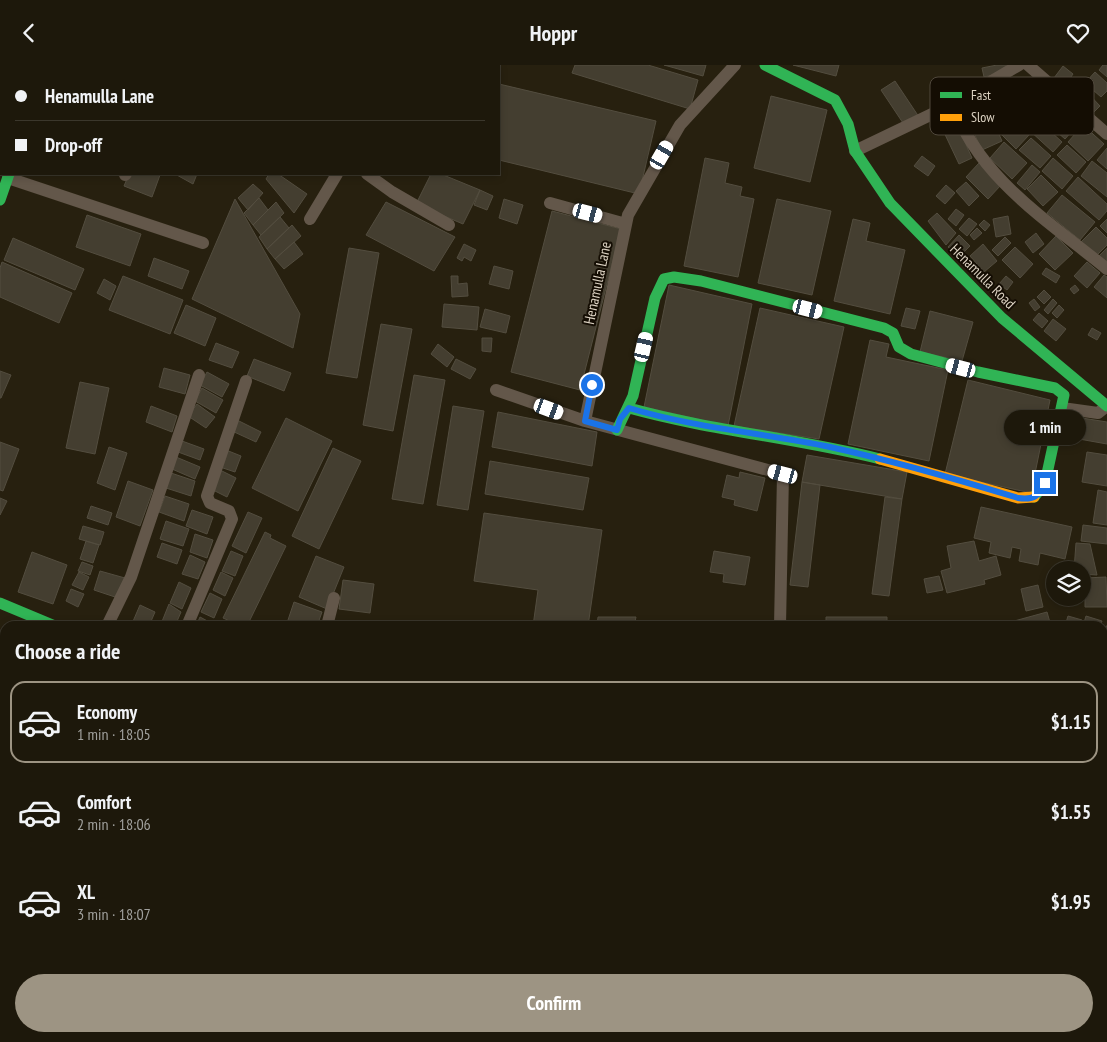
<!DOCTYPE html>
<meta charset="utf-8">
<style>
:root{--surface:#1d180b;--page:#252114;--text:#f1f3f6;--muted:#a0a09d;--line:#3b372c;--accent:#9d9483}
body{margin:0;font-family:"PT Sans Narrow",sans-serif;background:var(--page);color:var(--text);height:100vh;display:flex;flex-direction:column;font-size:19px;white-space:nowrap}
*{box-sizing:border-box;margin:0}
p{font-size:16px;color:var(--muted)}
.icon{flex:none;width:28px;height:28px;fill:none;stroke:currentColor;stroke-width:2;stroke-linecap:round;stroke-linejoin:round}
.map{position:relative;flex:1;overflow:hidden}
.sheet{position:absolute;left:0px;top:556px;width:1108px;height:421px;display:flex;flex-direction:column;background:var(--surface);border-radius:15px 15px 0 0;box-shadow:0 2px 8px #0003,0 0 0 1px var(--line)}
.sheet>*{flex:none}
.banner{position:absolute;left:0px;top:0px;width:500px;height:110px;box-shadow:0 2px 8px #0003,0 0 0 1px var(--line);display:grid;align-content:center;height:110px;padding:0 15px;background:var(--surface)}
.fabs{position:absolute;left:1046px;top:496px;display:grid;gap:10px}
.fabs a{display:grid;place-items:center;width:45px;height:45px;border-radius:50%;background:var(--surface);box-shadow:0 2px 8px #0003,0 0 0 1px var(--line);font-size:25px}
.end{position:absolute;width:22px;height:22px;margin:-11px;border:6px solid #1a73e8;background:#fff;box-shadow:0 0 0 2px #fff}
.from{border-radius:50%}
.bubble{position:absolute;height:35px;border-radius:18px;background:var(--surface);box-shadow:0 2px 8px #0003,0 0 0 1px var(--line);font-size:16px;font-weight:800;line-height:35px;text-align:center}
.car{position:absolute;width:15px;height:30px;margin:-15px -8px;border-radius:6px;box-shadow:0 0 4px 1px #0007;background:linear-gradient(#fff 24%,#345 0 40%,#fff 0 76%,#345 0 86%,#fff 0)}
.banner b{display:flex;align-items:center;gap:18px;height:48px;font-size:19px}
.banner b+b{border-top:1px solid var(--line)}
.banner i{width:12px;height:12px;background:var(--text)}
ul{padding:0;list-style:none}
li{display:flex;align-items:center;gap:15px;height:82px;margin:0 10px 8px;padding:0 5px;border:2px solid transparent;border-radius:15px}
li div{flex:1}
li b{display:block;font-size:19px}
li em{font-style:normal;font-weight:800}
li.active{border-color:var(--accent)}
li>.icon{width:45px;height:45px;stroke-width:1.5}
h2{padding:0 15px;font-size:22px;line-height:60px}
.button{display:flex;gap:10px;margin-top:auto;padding:10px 15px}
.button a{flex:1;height:58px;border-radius:30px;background:var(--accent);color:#fff;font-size:20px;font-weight:800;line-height:58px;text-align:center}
header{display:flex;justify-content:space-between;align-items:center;height:65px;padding:0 15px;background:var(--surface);font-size:22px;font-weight:800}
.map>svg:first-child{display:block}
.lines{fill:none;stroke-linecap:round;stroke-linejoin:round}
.stream{stroke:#16365d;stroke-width:4}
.building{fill:#443e30;stroke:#534d3f}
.street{stroke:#63574a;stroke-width:12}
.fast{stroke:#30b455;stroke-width:11}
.slow{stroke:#ff9f0a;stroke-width:11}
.route{stroke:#1a73e8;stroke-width:6}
.labels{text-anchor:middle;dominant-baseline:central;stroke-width:4;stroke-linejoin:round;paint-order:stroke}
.street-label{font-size:15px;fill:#dcd2c2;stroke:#140d03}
.key{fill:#140d03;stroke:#50483c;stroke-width:1}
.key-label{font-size:14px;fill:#dcd2c2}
</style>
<header><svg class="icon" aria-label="back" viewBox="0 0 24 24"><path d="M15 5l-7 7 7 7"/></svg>Hoppr<svg class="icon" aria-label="heart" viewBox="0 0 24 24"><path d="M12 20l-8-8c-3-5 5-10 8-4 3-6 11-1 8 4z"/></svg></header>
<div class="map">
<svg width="1107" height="977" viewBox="0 0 1107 977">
<rect width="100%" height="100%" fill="#27200f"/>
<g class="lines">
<path class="stream" d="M470 1 471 0"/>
</g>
<path class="building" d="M222 0H258L259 1H224Z
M575 0H648L698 15 690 44 572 8Z
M664 0H706L703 11Z
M793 0H839L836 11Z
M997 0H1006L1008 6 984 12 982 3Z
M1103 0H1107V12L1099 5Z
M1063 1 1073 9 1062 25 1051 17Z
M1095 7 1107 18V26L1101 32 1085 18Z
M895 16 919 52 905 61 881 25Z
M0 19 1 20V55H0Z
M499 19 656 56 639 129 499 95Z
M1084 24 1100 41 1089 52 1073 36Z
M771 31 827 45 810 117 754 103Z
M986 40 1002 76 982 85 965 49Z
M1064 43 1080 57 1065 74 1049 60Z
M955 55 972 93 959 99 941 61Z
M1014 55 1029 70 1016 84 1001 69Z
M1038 55 1062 77 1053 87 1029 65Z
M1083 60 1104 79 1088 96 1068 77Z
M1031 73 1051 91 1040 103 1019 85Z
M1004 77 1027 98 1012 114 990 93Z
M1067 80 1086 97 1076 108 1057 90Z
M1107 83V104L1097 95Z
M922 91 935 101 928 111 914 101Z
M705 93 729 98 725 118 742 122 740 131 754 134 738 212 684 201Z
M1053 93 1073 111 1062 124 1042 106Z
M1092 96 1107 108V132L1081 111Z
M979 98 1001 120 988 134 966 112Z
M1032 100 1040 107 1025 125 1017 118Z
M129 109 160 110 152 132 124 121Z
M175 109H197L193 119Z
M269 109H278L307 129 294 148 266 114Z
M431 109H441L480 125 463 159 416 139Z
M1041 110 1058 127 1043 141 1027 124Z
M1078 112 1107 139V146L1099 155 1066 126Z
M966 117 979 131 969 141 956 126Z
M253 119 263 128 248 145 238 133Z
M946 120 955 128 945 139 936 131Z
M480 125 493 131 487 145 474 140Z
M1062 130 1095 157 1080 175 1047 148Z
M259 133 268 145 253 160 244 148Z
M235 134 300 249 293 283 192 234Z
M504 134 523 140 517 159 499 153Z
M777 134 831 146 812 230 758 218Z
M276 137 284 148 261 170 253 160Z
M386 137 455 172 434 206 366 170Z
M956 144 964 150 956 161 948 154Z
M552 146 621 164 580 325 511 307Z
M937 148 956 168 946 180 928 156Z
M87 150 141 169 130 201 76 182Z
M1008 151 1011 169 996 172 993 154Z
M280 152 289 163 267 184 259 172Z
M969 153 977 159 967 171 959 164Z
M853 154 870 158 866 176 905 185 890 249 834 236Z
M1107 154V168L1100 161Z
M984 155 990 160 985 166 979 160Z
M292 160 301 171 275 194 267 184Z
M1096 162 1107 173V180L1096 191 1081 177Z
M977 163 982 168 974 175 970 170Z
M1036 168 1044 179 1033 188 1025 177Z
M959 170 970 181 959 192 948 182Z
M1056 171 1073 188 1055 205 1039 189Z
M1005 172 1011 178 998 191 992 185Z
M13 173 84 204 75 225 4 195Z
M294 177 303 189 284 204 275 194Z
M464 179 476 185 471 196 464 192 462 196 457 193Z
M983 179 997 196 984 207 970 191Z
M1015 182 1033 199 1020 213 1002 195Z
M349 183 379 188 357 313 326 308Z
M1107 183V201L1098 192Z
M154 193 189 206 182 224 148 211Z
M2 197 72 228 59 258 0 232V203Z
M1087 197 1100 208 1087 223 1074 211Z
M494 201 513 206 509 224 489 219Z
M1046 203 1060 211 1056 218 1042 209Z
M1104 210 1107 212V233L1094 222Z
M123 211 183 235 170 269 109 245Z
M451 211H458V219L467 218 468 231 452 232Z
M1006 211 1013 217 1007 225 999 219Z
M104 214 116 221 110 235 97 228Z
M669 220 752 239 728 361 644 342Z
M1075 220 1079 225 1074 229 1070 224Z
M1044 225 1051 232 1044 239 1037 232Z
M1034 234 1040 242 1035 246 1029 238Z
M1053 234 1057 238 1048 249 1044 245Z
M444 239 479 242 477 265 442 262Z
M186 240 216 253 205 281 174 268Z
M1059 240 1064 245 1057 253 1052 248Z
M760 243 844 262 819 374 734 361Z
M906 243 920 246 915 264 901 261Z
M485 244 510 251 506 268 480 262Z
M930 246 973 257 962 296 920 287Z
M1039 248 1048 256 1042 263 1033 255Z
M1053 254 1066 264 1056 276 1044 266Z
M381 259 412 264 393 366 363 360Z
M1092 263 1101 268 1097 275 1088 270Z
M482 273H492L491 287 482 286Z
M870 275 889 279 886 292 948 305 929 396 848 379Z
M216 278 239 287 232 303 209 295Z
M438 279 454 292 447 302 431 289Z
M254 294 291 308 284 326 247 311Z
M456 294 476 304 470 314 451 304Z
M164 303 190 310 185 329 159 322Z
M0 306 11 310 1 333H0Z
M207 307 229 319 222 332 200 320Z
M414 310 445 315 423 439 392 434Z
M968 315 1050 335 1031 428 945 409Z
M80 317 109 323 95 389 66 383Z
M202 323 223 335 216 348 195 336Z
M197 339 215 352 206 363 188 351Z
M151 341 177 351 172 367 146 357Z
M453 341 484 346 468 445 437 440Z
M498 347 597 367 592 401 492 382Z
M286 353 332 376 298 446 252 423Z
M1082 353 1107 357V379L1079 374Z
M237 355 261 367 256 377 232 366Z
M182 376 204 384 200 395 178 387Z
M0 377 19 384 3 426 0 425Z
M109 382 127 388 115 425 97 418Z
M333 383 361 396 319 484 292 471Z
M226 385 241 391 235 407 220 402Z
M1087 387 1107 390V421L1082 417Z
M807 390 907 407 902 434 802 417Z
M176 392 200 402 195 414 172 404Z
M490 396 589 413 583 445 485 429Z
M220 405 236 413 227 432 211 424Z
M740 407 765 413 757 446 734 440 735 435 722 432 727 410 739 413Z
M171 408 195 416 191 431 166 423Z
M128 416 153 425 140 461 116 452Z
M802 417 820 420 808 522 790 520Z
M1098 425 1107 427V460L1093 458Z
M165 431 189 439 184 456 159 447Z
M885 432 902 434 889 531 872 529Z
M0 433 7 436 0 450Z
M91 441 112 448 108 460 87 453Z
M981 442 1072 462 1065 494 1040 488 1038 500 1019 496 1021 484 1012 482 1010 493 989 488 991 477 974 473Z
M192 445 213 452 207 469 186 461Z
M248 447 262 453 246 488 232 481Z
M484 448 602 465 588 561H533L538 525 474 516Z
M166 456 189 464 183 481 160 474Z
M1083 460 1107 463V479L1081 476Z
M83 461 104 467 100 480 79 474Z
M265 467 271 470 270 473 286 481 247 561H241L223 553Z
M195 469 213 475 207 493 190 487Z
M86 476 99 480 93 498 80 494Z
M974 476 979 496 996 491 1001 510 984 515 985 519 947 528 941 506 951 503 947 481Z
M162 478 182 485 177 499 157 492Z
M1076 478 1090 479 1097 510 1082 509V505H1074Z
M231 486 243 491 235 511 222 506Z
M714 486 750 492 745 520 723 517 724 509 710 507Z
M32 487 67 500 53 539 18 527Z
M190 490 205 497 198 514 182 509Z
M316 491 344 502 327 544 299 532Z
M82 497 93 501 90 510 78 506Z
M100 506 125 513 115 532 94 525Z
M79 507 89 512 83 525 72 520Z
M221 507 233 513 225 531 213 525Z
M939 511 943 525 927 528 924 514Z
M1106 512 1107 542H1085V513Z
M343 515 374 519 370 548 339 544Z
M179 517 191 523 182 544 170 538Z
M1038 520 1043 542 1026 546 1021 524Z
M71 524 84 529 78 542 66 536Z
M210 528 222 534 214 553 201 547Z
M294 537 322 547 317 561H286Z
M169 539 181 547 175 561 161 559Z
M140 540 155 547 149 561H131Z
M1047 547 1051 561H996Z
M1068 551 1082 555 1080 561H1065Z
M1086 551 1102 556 1100 561H1083Z
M200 552 213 559 212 561H196Z
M598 552H636L634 561H597Z
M826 552H887V561H826Z
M1106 561H1107V582L1102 581Z
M0 573 5 575V605L0 603Z
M1102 589 1107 591V628L1102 627Z
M1102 640 1107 641V659L1102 658Z
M1102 664 1107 665V680L1104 689Z
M0 676H5V696H0Z
M0 722 5 724V748L0 746Z
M1102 750 1107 752 1105 768 1102 767Z
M0 763 5 764V775L0 774Z
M1107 806V825L1102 821V812Z
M0 815 5 816V831L0 829Z
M1102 828 1107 831 1104 838 1107 839V848L1102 845Z
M0 835 5 837V864L0 862Z
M1102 855 1107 858V890L1102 888Z
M1106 895H1107V915L1102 913V902Z
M0 935 5 936V957L0 956Z
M9 972H26L24 977H8Z
M30 972H48L46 977H28Z
M63 972H83L81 977H70Z
M123 972H137L134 977H119Z
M177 972H185L190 977H173Z
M306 972H320L318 977H304Z
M342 972H359L358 977H340Z
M363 972H367L377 977H361Z
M385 972H412L411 977H386Z
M435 972H470V977H435Z
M491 972H515L513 977H489Z
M629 972H645L651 977H629L627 975Z
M730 972H746L750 976 729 977 727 976Z
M862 972H894L898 977H864Z
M900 972H921L917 977H904Z
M934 972H964L968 977H934L932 975Z"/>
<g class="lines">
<path class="street" d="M91 0 95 1
M1028 0 1107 69
M953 39C978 113 1050 157 1107 204
M855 86 953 39 1019 0
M367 109 392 127 449 160
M125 110 126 109
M8 113 203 178
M550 138 626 159
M310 154 337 109
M496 325 585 356 783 409 780 561
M1062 343 1098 348 1107 341
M585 356 628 150 680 60 735 0
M107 561 131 512 199 310
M187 561 232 454 229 446 210 438 207 431 246 316
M327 561 334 533
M1102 782 1107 773
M421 977 423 972
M685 977 687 972
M992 977 997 972"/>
<path class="fast" d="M765 0 835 35 848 59 855 86 890 138 1002 253 1107 341
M56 1 57 0
M0 135 9 109
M629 343C712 366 797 373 880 394
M617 365 633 331 655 233 664 214 674 212 701 216 884 263 893 268 899 282 911 289 978 307 1055 323 1064 330 1045 418 1034 432
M0 538 55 561
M0 662H5
M1102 740 1107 742
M791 972 797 977"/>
<path class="slow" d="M880 394 1018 433 1034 432"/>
</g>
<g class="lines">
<path class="route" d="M592 320 585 356 617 365 620 354 629 343C695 363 763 368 830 382 894 396 956 414 1018 433 1033 435 1039 432 1045 418"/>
</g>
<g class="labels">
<g class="street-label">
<text transform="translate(983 211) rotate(45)">Henamulla Road</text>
<text transform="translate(597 218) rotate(-78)">Henamulla Lane</text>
</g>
</g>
<rect x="930" y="12" width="164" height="58" rx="8" class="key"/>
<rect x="940" y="27" width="22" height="6" fill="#30b455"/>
<rect x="940" y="49" width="22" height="7" fill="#ff9f0a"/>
<g class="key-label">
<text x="971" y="35">Fast</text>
<text x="971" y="57">Slow</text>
</g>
</svg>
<div class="fabs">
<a><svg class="icon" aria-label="layers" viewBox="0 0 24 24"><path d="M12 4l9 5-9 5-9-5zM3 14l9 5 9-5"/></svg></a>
</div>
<i class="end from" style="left:592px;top:320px"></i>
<i class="end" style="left:1045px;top:418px"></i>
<div class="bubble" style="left:1004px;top:345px;width:82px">1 min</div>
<i class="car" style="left:662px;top:90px;rotate:30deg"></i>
<i class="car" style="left:588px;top:148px;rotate:105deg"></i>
<i class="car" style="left:808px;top:244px;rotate:104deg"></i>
<i class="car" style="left:644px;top:282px;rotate:13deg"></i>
<i class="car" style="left:961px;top:303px;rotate:285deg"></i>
<i class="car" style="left:549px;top:344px;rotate:110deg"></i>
<i class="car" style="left:783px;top:409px;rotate:285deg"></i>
<div class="banner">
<b><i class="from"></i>Henamulla Lane</b>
<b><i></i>Drop-off</b>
</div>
<section class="sheet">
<h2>Choose a ride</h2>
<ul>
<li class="active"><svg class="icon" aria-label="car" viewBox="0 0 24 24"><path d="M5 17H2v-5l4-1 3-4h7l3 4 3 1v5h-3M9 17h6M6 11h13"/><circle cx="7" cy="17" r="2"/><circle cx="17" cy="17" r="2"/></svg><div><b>Economy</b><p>1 min · 18:05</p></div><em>$1.15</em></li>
<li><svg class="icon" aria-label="car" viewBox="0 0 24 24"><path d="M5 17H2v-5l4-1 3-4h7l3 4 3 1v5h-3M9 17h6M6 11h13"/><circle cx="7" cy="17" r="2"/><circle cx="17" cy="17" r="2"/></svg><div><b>Comfort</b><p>2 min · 18:06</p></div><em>$1.55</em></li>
<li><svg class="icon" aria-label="car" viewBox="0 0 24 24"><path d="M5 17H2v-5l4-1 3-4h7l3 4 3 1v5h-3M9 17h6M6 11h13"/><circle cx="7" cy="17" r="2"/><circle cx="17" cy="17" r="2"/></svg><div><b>XL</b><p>3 min · 18:07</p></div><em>$1.95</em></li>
</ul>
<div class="button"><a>Confirm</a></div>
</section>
</div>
